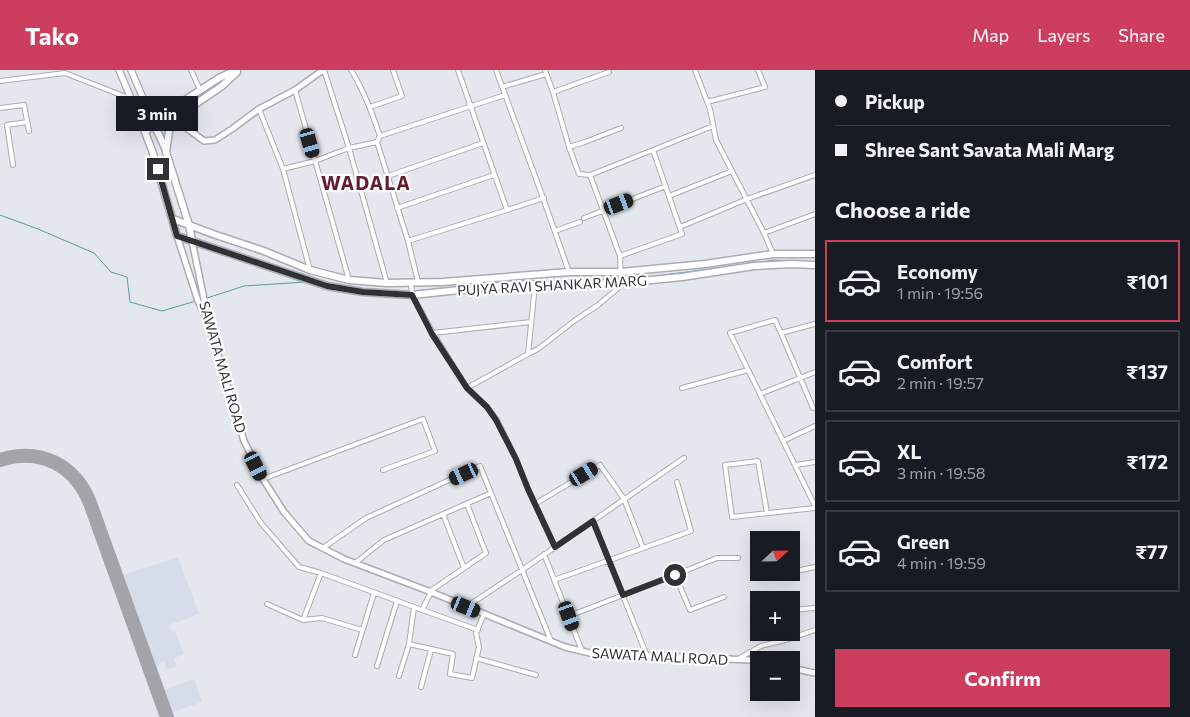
<!DOCTYPE html>
<meta charset="utf-8">
<style>
:root{--surface:#171b24;--page:#20242c;--text:#f1f3f6;--muted:#9ea1a6;--line:#363941;--accent:#cd3d5e}
body{margin:0;font-family:Commissioner,sans-serif;background:var(--page);color:var(--text);height:100vh;display:flex;flex-direction:column;font-size:19px;white-space:nowrap}
*{box-sizing:border-box;margin:0}
p{font-size:16px;color:var(--muted)}
.icon{flex:none;width:28px;height:28px;fill:none;stroke:currentColor;stroke-width:2;stroke-linecap:round;stroke-linejoin:round}
.map{position:relative;flex:1;overflow:hidden}
.panel{display:flex;flex-direction:column;background:var(--surface);width:375px}
.panel>*{flex:none}
.banner{display:grid;align-content:center;height:110px;padding:0 20px;background:var(--surface)}
.needle{width:32px;rotate:68deg}
.fabs{position:absolute;left:750px;top:461px;display:grid;gap:10px}
.fabs a{display:grid;place-items:center;width:50px;height:50px;border-radius:0px;background:var(--surface);box-shadow:0 5px 20px #0002;font-size:25px}
.end{position:absolute;width:22px;height:22px;margin:-11px;border:6px solid #303134;background:#fff;box-shadow:0 0 0 2px #fff}
.from{border-radius:50%}
.bubble{position:absolute;height:35px;border-radius:0px;background:var(--surface);box-shadow:0 5px 20px #0002;font-size:16px;font-weight:700;line-height:35px;text-align:center}
.car{position:absolute;width:15px;height:30px;margin:-15px -8px;border-radius:6px;box-shadow:0 0 4px 1px #0007;background:linear-gradient(#222 24%,#8ab4d8 0 40%,#222 0 76%,#8ab4d8 0 86%,#222 0)}
.banner b{display:flex;align-items:center;gap:18px;height:48px;font-size:19px}
.banner b+b{border-top:1px solid var(--line)}
.banner i{width:12px;height:12px;background:var(--text)}
ul{padding:0;list-style:none}
li{display:flex;align-items:center;gap:15px;height:82px;margin:0 10px 8px;padding:0 10px;border:2px solid var(--line);border-radius:0px}
li div{flex:1}
li b{display:block;font-size:19px}
li em{font-style:normal;font-weight:700}
li.on{border-color:var(--accent)}
li>.icon{width:45px;height:45px;stroke-width:1.5}
h2{padding:0 20px;font-size:22px;line-height:60px}
.action{display:flex;gap:10px;margin-top:auto;padding:10px 20px}
.action a{flex:1;height:58px;border-radius:0px;background:var(--accent);color:#fff;font-size:20px;font-weight:700;line-height:58px;text-align:center}
header{display:flex;align-items:center;gap:30px;box-sizing:border-box;height:70px;padding:0 25px;background:var(--accent);color:#fff}
header strong{font-size:24px}
nav{display:flex;gap:28px;margin-inline-start:auto;font-size:18px}
main{display:flex;flex:1;min-height:0}
.map>svg:first-child{display:block}
.built{fill:#d6dcea}
.lines{fill:none;stroke-linecap:round;stroke-linejoin:round}
.stream{stroke:#5e99a3;stroke-width:1}
.taxiway{stroke:#a2a4a9;stroke-width:14}
.minor-casing{stroke:#a9acb2;stroke-width:6}
.tertiary-casing{stroke:#a9acb2;stroke-width:8}
.secondary-casing{stroke:#a9acb2;stroke-width:8}
.primary-casing{stroke:#a9acb2;stroke-width:9}
.minor{stroke:#fff;stroke-width:4}
.tertiary{stroke:#fff;stroke-width:5}
.secondary{stroke:#fff;stroke-width:5.5}
.primary{stroke:#fff;stroke-width:6}
.route{stroke:#303134;stroke-width:6}
.labels{text-anchor:middle;dominant-baseline:central;stroke-width:4.5;stroke-linejoin:round;paint-order:stroke}
.street-label{font-size:14px;fill:#303134;stroke:#fff}
.district-label{font-size:19px;font-weight:bold;letter-spacing:1px;fill:#641e2d;stroke:#fff}
</style>
<header>
<strong>Tako</strong>
<nav><a>Map</a><a>Layers</a><a>Share</a></nav>
</header>
<main>
<div class="map">
<svg width="815" height="647" viewBox="0 0 815 647">
<rect width="100%" height="100%" fill="#e4e7ee"/>
<path class="built" d="M178 487 199 544 169 555 172 562 175 561 184 584 174 588 177 596 167 600 164 591 162 592 158 596 157 604 121 506 142 498 143 499Z
M194 609 202 632 171 643 163 620Z"/>
<g class="lines">
<path class="stream" d="M0 145 38 159 94 183 111 202 127 207 130 232 162 241 196 231
M755 193 774 190 788 191
M655 206 743 195
M324 212 340 215
M516 212 574 211
M361 219 377 220
M401 221H410
M414 221 445 218
M207 228 244 216 306 212"/>
<path class="taxiway" d="M0 390C40 377 75 395 90 433L167 647"/>
<g class="minor-casing">
<path id="minor" d="M191 0 200 20
M324 0 349 78 387 213
M351 0C364 21 372 43 380 66L505 25
M458 0 507 140 544 128
M496 0 542 125 569 202
M545 0 553 22 609 2
M695 0 710 39 716 70 764 163 773 184
M0 11 65 3 131 29
M502 17 546 4
M295 20 349 210
M553 22 569 77 585 72 621 58
M707 32 765 17 758 0
M370 37 402 26 393 0
M0 38 24 35 29 61
M259 39 283 99 310 200
M380 66 377 72 408 171 418 212
M653 80 713 56
M13 95 7 55 27 52
M283 99 315 91 349 78 377 72
M590 105 653 80 682 164 620 186
M388 106 483 73
M669 126 732 101
M397 138 494 105
M584 148 666 116
M680 157 747 129 815 105
M555 161 580 152
M764 163 815 144
M408 171 507 140
M411 213 412 225 433 263 467 318 528 284 535 215
M815 254 781 263 775 250 730 263 815 436
M433 263 531 252
M781 263 813 338
M528 284 538 279 574 251 598 235 617 219 621 213 620 186 590 105 579 104 569 77
M467 318 487 337 497 350 516 389 528 419 555 477
M682 318 748 300
M760 324 815 302
M783 371 815 356
M796 395 815 392
M263 409 423 349 435 381 383 400
M237 415 261 453 299 497 321 503
M535 434 600 395 624 429 643 478
M767 443 758 391 725 395 732 447 815 438
M443 444 464 498
M593 451 647 586
M323 478 366 448 480 396 551 571
M544 484 582 581
M355 493 384 470 491 423
M801 500 815 497
M675 505 690 540 724 527
M554 510 691 461 677 412
M429 522 486 483 467 434
M267 534 303 550 322 548 362 560
M466 537 522 500 684 388
M422 540 431 522
M791 540 815 538
M569 546 675 505 717 488H738
M303 550 321 503 414 537
M478 560 414 537 409 574 453 584 450 604 472 608 479 577 476 563 484 544
M355 585 374 523
M476 588 536 605
M738 589 761 576 789 569 815 560
M377 596 397 531
M399 606 409 574
M421 617 431 580"/>
</g>
<g class="tertiary-casing">
<path id="tertiary" d="M176 50 204 71 215 70 232 59 259 39 295 20 323 0
M177 166 198 231 203 241
M192 171 204 229 206 246 244 371 263 409 284 442 309 471 344 489 431 522 565 577 590 583 750 590 759 592
M791 598 815 603"/>
</g>
<g class="secondary-casing">
<path id="secondary" d="M119 0 145 62
M131 0 154 54"/>
</g>
<g class="primary-casing">
<path id="primary" d="M236 0 219 8 168 41 145 62 153 83 177 166 327 216 363 222 412 225 507 215 621 213 682 207 754 196 792 194 815 195
M154 54 166 80
M173 149 213 164 264 181 310 200 349 210 387 213 443 212 569 202H621L705 194 773 184H815
M192 171 189 155 166 82 169 61 176 50 197 33 222 16 237 2"/>
</g>
<use href="#minor" class="minor"/>
<use href="#tertiary" class="tertiary"/>
<use href="#secondary" class="secondary"/>
<use href="#primary" class="primary"/>
</g>
<g class="lines">
<path class="route" d="M158 99 177 166 327 216 363 222 412 225 432 264 467 318 487 337 496 350 516 389 528 419 555 477 593 451 623 525 675 505"/>
</g>
<g class="labels">
<g class="street-label">
<text transform="translate(552 215) rotate(-3)">PUJYA RAVI SHANKAR MARG</text>
<text transform="translate(223 297) rotate(74)">SAWATA MALI ROAD</text>
<text transform="translate(660 586) rotate(3)">SAWATA MALI ROAD</text>
</g>
<g class="district-label">
<text x="366" y="112">WADALA</text>
</g>
</g>
</svg>
<div class="fabs">
<a><svg class="needle" viewBox="-14 -14 28 28"><path d="M0-13l5 13h-10z" fill="#e53935"/><path d="M0 13l5-13h-10z" fill="#9ea1a6"/></svg></a>
<a>+</a>
<a>−</a>
</div>
<i class="end from" style="left:675px;top:505px"></i>
<i class="end" style="left:158px;top:99px"></i>
<div class="bubble" style="left:116px;top:26px;width:82px">3 min</div>
<i class="car" style="left:310px;top:73px;rotate:164deg"></i>
<i class="car" style="left:619px;top:134px;rotate:69deg"></i>
<i class="car" style="left:256px;top:396px;rotate:154deg"></i>
<i class="car" style="left:464px;top:404px;rotate:245deg"></i>
<i class="car" style="left:584px;top:404px;rotate:59deg"></i>
<i class="car" style="left:466px;top:537px;rotate:112deg"></i>
<i class="car" style="left:569px;top:546px;rotate:160deg"></i>
</div>
<section class="panel">
<div class="banner">
<b><i class="from"></i>Pickup</b>
<b><i></i>Shree Sant Savata Mali Marg</b>
</div>
<h2>Choose a ride</h2>
<ul>
<li class="on"><svg class="icon" aria-label="car" viewBox="0 0 24 24"><path d="M5 17H2v-5l4-1 3-4h7l3 4 3 1v5h-3M9 17h6M6 11h13"/><circle cx="7" cy="17" r="2"/><circle cx="17" cy="17" r="2"/></svg><div><b>Economy</b><p>1 min · 19:56</p></div><em>₹101</em></li>
<li><svg class="icon" aria-label="car" viewBox="0 0 24 24"><path d="M5 17H2v-5l4-1 3-4h7l3 4 3 1v5h-3M9 17h6M6 11h13"/><circle cx="7" cy="17" r="2"/><circle cx="17" cy="17" r="2"/></svg><div><b>Comfort</b><p>2 min · 19:57</p></div><em>₹137</em></li>
<li><svg class="icon" aria-label="car" viewBox="0 0 24 24"><path d="M5 17H2v-5l4-1 3-4h7l3 4 3 1v5h-3M9 17h6M6 11h13"/><circle cx="7" cy="17" r="2"/><circle cx="17" cy="17" r="2"/></svg><div><b>XL</b><p>3 min · 19:58</p></div><em>₹172</em></li>
<li><svg class="icon" aria-label="car" viewBox="0 0 24 24"><path d="M5 17H2v-5l4-1 3-4h7l3 4 3 1v5h-3M9 17h6M6 11h13"/><circle cx="7" cy="17" r="2"/><circle cx="17" cy="17" r="2"/></svg><div><b>Green</b><p>4 min · 19:59</p></div><em>₹77</em></li>
</ul>
<div class="action"><a>Confirm</a></div>
</section>
</main>
